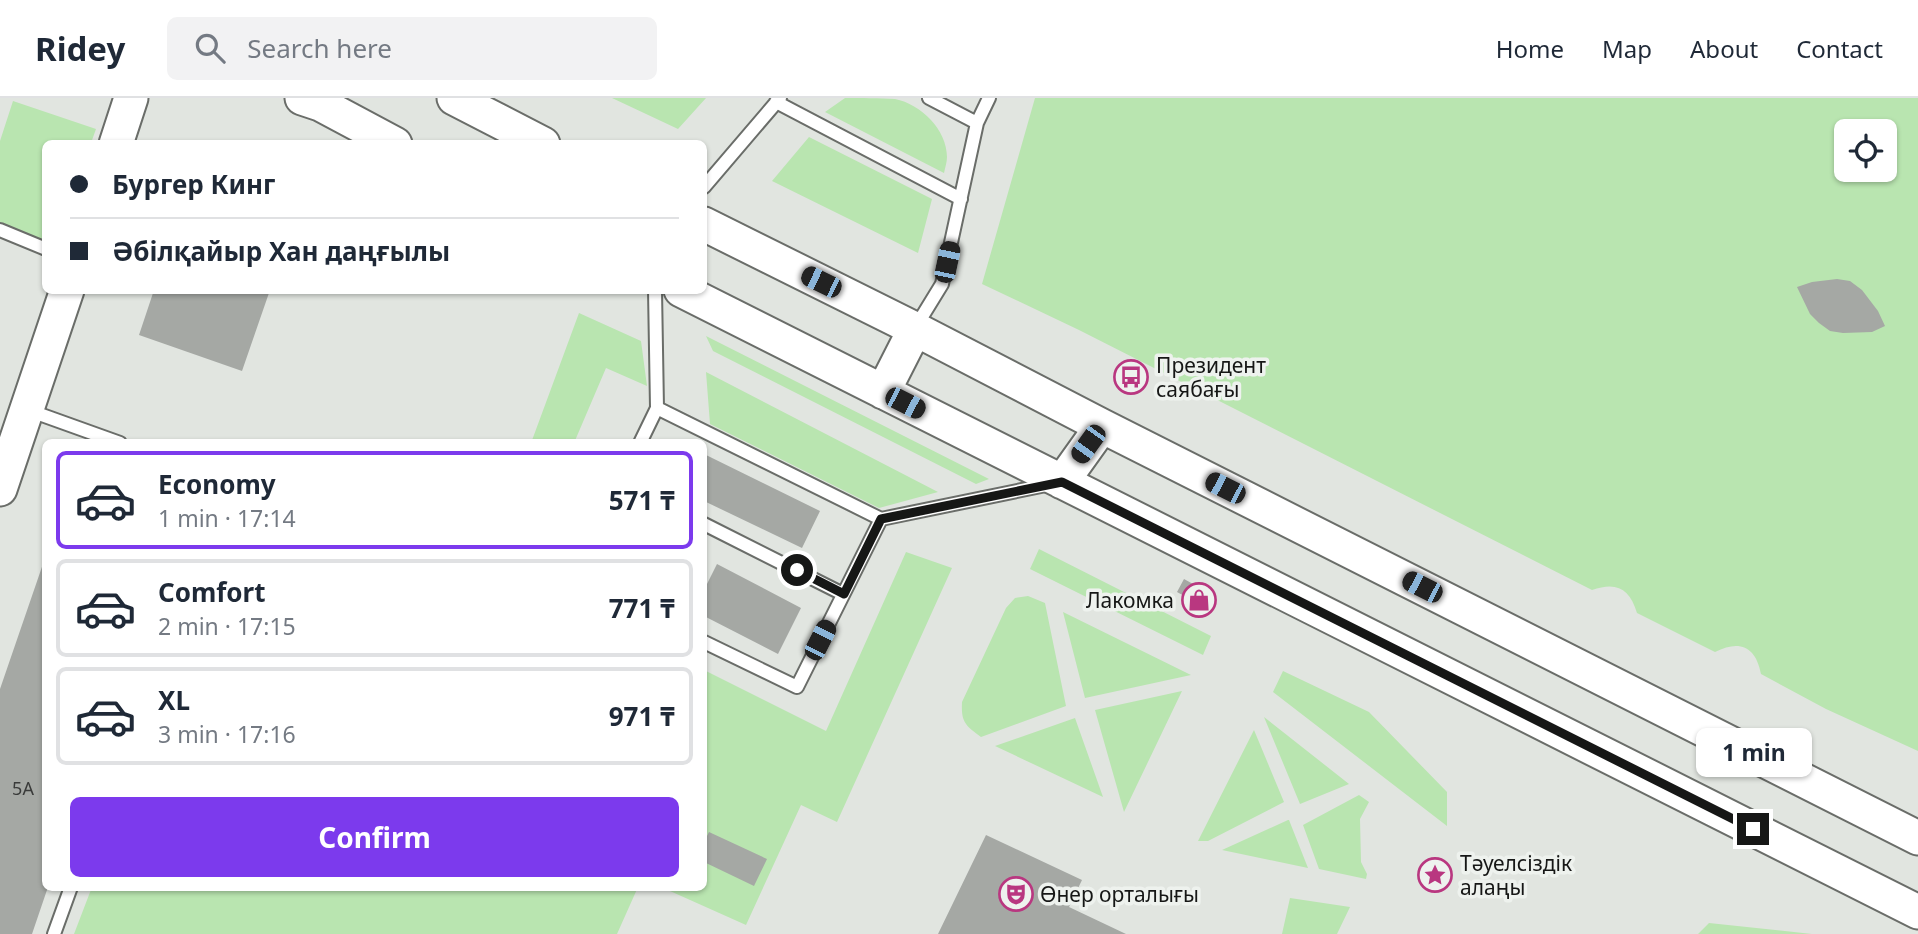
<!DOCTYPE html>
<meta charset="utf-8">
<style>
:root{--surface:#fff;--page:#f2f2f3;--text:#1f2937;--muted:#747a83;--line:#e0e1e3;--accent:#7c3aed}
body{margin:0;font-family:"Noto Sans",sans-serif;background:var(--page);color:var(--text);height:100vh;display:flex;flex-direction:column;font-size:26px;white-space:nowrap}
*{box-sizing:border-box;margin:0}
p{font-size:23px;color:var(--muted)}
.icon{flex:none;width:38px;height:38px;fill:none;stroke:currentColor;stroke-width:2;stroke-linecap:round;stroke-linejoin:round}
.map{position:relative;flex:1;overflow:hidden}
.panel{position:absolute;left:42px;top:341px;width:665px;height:452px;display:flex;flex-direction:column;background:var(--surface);border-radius:10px;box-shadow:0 2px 5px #0004}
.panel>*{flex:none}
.top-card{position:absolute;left:42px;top:42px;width:665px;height:154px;border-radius:10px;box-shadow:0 2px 5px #0004;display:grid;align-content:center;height:154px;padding:0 28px;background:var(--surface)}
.buttons{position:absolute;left:1834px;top:21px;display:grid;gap:14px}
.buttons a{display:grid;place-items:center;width:63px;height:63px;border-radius:10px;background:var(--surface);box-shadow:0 2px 5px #0004;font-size:35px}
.end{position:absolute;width:32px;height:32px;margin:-16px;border:9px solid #161716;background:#fff;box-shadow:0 0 0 4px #fff}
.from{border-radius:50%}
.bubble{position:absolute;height:49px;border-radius:10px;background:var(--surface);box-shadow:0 2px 5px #0004;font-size:23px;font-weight:700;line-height:49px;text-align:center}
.car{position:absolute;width:21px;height:42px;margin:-21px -10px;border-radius:9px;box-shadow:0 0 5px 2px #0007;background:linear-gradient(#222 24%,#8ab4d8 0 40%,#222 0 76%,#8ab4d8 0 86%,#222 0)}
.top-card b{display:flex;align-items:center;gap:24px;height:66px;font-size:26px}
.top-card b+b{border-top:2px solid var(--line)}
.top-card i{width:18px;height:18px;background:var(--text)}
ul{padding:12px 0 0;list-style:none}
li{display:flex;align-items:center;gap:21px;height:98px;margin:0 14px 10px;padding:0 14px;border:4px solid var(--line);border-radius:10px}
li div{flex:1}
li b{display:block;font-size:26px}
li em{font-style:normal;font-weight:700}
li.on{border-color:var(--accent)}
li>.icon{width:63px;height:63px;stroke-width:1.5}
.button{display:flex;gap:14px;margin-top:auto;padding:14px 28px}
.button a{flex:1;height:80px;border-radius:10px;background:var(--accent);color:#fff;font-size:28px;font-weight:700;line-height:80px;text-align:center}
header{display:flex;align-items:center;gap:42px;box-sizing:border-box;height:98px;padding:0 35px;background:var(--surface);border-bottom:2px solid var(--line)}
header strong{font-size:33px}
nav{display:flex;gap:38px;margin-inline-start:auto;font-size:24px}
.search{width:490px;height:63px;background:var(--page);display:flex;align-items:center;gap:18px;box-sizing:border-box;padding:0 24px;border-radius:10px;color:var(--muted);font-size:26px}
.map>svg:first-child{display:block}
.green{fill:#b9e5b0;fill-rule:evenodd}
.building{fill:#a5a8a4}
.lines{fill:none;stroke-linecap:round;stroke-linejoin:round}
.lane-casing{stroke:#6a6d69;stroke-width:16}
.secondary-casing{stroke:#6a6d69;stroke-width:37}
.lane{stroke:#fff;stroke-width:12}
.secondary{stroke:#fff;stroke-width:33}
.route{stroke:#161716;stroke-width:9}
.labels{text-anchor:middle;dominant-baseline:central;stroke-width:7;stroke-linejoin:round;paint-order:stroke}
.number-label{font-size:18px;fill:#3a3b3a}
.poi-label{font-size:21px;fill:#161716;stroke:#eef2ee;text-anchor:start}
</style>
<header>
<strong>Ridey</strong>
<div class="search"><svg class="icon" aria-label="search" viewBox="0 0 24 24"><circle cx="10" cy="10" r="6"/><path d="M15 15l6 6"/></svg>Search here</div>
<nav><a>Home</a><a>Map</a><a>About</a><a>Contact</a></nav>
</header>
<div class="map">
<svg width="1918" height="836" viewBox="0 0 1918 836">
<rect width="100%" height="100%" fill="#e1e5e0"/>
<path class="green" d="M612 0H706L678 31Z
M845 0C860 0 880 0 895 1 921 6 947 32 947 59 947 64 945 70 944 75L825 14Z
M1035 0H1918V653L1826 611 1761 576C1756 549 1740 541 1715 554L1637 515C1630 491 1617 483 1592 492L1079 232 982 186ZM1846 33H1885V72H1846Z
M13 3 96 31 91 45 46 46 45 142 0 127V43Z
M809 39 932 101 918 155 772 83Z
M579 215 641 243 647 288 606 270 574 345H531Z
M706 238 989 381 976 386 713 253Z
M706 274 938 394 879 410 710 326Z
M1039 451 1211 538 1203 557 1030 471Z
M906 454 952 470 837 724 801 707 746 827 661 789H704V572L826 633Z
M1028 498 1045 505 1066 608 981 639C965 627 961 624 962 604L1006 510 1015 500Z
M1063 514 1191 577 1085 600Z
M1283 573 1369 614 1447 694V728L1273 594Z
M1182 593 1124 714 1095 612Z
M1264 619 1349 686 1300 706Z
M1075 620 1103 699 995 648Z
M1254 632 1284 704 1208 743H1198Z
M1359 697 1369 704 1360 721 1361 764 1367 776 1366 781 1319 771 1303 727Z
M1289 722 1308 770 1222 752 1288 722Z
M92 789H638L617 836H74Z
M1290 800 1350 809 1337 836H1282Z
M1709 825 1812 836H1698Z"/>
<path class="building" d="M1837 181 1850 183 1862 192 1878 213 1885 228 1872 234 1843 235 1830 233 1819 225 1810 216 1797 189 1812 184Z
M154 192H270L242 273 139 237Z
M704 356 820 413 802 450 704 403Z
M45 460 46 789H48L32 836H0V591Z
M717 466 801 510 778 556 704 518V492Z
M1184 481 1213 497 1206 510 1177 494Z
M709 734 767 761 754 788 704 764V744Z
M986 737 1082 782 1069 809 1126 836H938Z"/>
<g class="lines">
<g class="lane-casing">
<path id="lane" d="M776 4 961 101
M977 25 989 0
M704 89 780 0
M0 132 46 151
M915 230 942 186 977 25 929 0
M657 310 881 421 1051 386
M28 312 120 345
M640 345 657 310 655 192
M704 426 843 496
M704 544 797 589 881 421
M54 836 71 789"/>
</g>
<g class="secondary-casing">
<path id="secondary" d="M302 0 320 6 395 46
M454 0 543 46
M116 46 131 0
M704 126 915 231 1102 328 1918 740
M681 192 1918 814
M883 294 915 231
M1062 384 1102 328
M0 391 67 192"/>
</g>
<use href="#lane" class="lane"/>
<use href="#secondary" class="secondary"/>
</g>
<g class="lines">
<path class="route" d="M797 472 844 496 881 421 1062 384 1753 731"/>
</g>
<defs>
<g id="bus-ring" transform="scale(1.75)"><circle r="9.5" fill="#eef2ee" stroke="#b93780" stroke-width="1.5"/><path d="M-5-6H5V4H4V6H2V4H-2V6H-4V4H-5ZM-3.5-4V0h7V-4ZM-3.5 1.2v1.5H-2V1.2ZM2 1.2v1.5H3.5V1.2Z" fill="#b93780"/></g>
<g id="shop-ring" transform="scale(1.75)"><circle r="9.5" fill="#eef2ee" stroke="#b93780" stroke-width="1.5"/><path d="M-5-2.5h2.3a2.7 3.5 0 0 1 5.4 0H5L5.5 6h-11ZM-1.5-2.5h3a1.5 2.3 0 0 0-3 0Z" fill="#b93780"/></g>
<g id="sight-ring" transform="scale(1.75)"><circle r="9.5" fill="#eef2ee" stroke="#b93780" stroke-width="1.5"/><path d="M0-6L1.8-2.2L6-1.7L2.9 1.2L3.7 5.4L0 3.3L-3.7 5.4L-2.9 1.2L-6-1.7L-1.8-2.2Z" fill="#b93780"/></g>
<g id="theatre-ring" transform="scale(1.75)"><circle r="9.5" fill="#eef2ee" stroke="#b93780" stroke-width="1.5"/><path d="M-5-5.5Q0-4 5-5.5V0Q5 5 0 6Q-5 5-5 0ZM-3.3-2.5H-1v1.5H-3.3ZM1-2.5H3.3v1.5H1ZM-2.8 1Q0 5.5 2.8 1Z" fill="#b93780"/></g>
</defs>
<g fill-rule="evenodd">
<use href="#bus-ring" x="1131" y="279"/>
<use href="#shop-ring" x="1199" y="502"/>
<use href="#sight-ring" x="1435" y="777"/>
<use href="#theatre-ring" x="1016" y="796"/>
</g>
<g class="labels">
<g class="number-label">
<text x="23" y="690">5А</text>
</g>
<g class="poi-label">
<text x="1156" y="267">Президент<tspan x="1156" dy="24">саябағы</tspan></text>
<text x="1174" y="502" text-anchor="end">Лакомка</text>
<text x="1460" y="765">Тәуелсіздік<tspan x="1460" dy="24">алаңы</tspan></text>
<text x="1040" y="796">Өнер орталығы</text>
</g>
</g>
</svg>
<div class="buttons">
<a><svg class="icon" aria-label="locate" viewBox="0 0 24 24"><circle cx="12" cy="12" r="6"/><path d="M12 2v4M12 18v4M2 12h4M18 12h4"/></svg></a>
</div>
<i class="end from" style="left:797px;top:472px"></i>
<i class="end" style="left:1753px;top:731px"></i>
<div class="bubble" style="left:1696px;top:630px;width:116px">1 min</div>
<i class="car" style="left:947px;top:164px;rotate:12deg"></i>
<i class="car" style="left:821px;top:184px;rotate:296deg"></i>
<i class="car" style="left:905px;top:305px;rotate:117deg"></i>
<i class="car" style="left:1088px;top:346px;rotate:216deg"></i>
<i class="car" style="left:1225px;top:390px;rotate:297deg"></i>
<i class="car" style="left:1422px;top:489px;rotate:297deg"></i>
<i class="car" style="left:820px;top:542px;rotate:27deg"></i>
<div class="top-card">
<b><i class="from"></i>Бургер Кинг</b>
<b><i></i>Әбілқайыр Хан даңғылы</b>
</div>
<section class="panel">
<ul>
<li class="on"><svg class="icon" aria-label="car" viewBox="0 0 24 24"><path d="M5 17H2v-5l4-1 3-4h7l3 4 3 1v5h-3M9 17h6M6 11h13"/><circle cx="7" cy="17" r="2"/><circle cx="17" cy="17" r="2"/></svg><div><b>Economy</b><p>1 min · 17:14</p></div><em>571 ₸</em></li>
<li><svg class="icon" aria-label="car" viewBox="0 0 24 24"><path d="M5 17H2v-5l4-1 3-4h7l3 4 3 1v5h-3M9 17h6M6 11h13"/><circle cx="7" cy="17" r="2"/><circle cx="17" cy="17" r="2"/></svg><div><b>Comfort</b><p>2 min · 17:15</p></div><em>771 ₸</em></li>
<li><svg class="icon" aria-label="car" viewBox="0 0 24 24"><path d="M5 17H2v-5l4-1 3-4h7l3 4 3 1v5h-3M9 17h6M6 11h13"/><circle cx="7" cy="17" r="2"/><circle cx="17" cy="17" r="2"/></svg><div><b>XL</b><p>3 min · 17:16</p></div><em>971 ₸</em></li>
</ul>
<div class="button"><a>Confirm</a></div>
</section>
</div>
